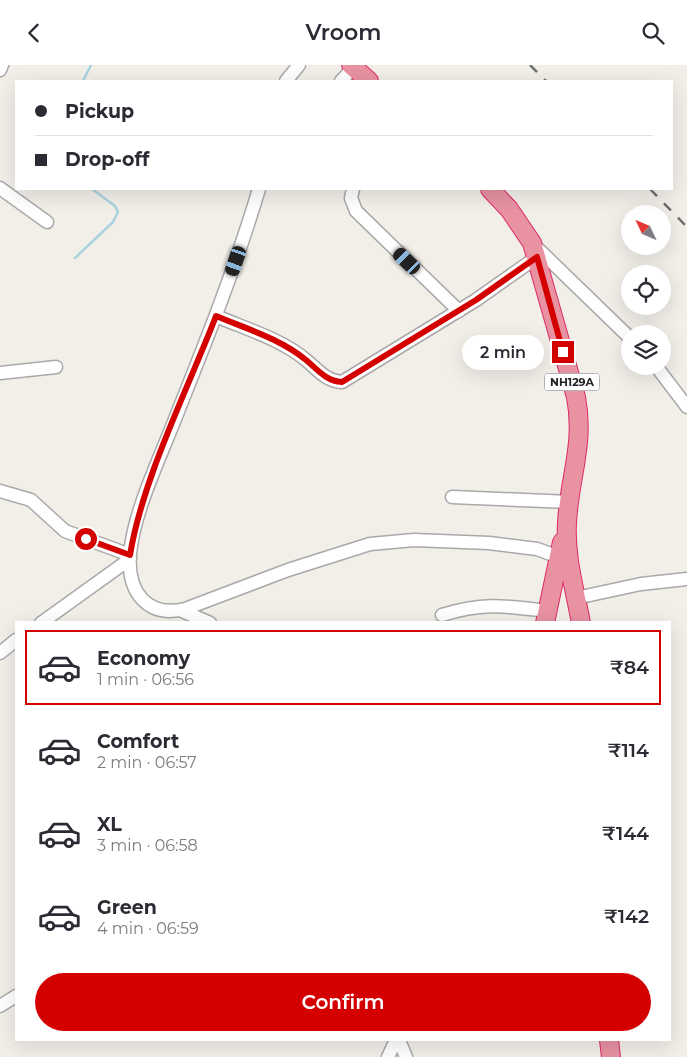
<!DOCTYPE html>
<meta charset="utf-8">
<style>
:root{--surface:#fff;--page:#f7f7f7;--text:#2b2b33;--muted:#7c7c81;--line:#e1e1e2;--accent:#d40000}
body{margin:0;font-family:Montserrat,sans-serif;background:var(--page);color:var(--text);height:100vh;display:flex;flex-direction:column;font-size:19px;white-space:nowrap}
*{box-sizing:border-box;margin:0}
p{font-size:16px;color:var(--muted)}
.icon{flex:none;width:28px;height:28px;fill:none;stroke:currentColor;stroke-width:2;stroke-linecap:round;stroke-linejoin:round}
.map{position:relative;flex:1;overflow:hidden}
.drawer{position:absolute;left:15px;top:556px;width:656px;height:420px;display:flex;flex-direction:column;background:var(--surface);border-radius:0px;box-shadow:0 5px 20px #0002}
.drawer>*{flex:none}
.top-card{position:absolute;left:15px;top:15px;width:658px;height:110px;border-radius:0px;box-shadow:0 5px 20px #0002;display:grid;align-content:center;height:110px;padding:0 20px;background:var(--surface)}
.needle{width:32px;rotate:314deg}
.tools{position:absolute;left:621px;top:140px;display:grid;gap:10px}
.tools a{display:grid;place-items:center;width:50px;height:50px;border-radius:50%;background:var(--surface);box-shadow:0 5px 20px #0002;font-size:25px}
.end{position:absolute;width:22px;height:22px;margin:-11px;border:6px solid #d40000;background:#fff;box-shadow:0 0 0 2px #fff}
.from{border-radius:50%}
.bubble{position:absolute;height:35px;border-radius:18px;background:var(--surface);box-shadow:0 5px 20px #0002;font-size:16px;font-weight:600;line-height:35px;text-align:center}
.car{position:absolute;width:15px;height:30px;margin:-15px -8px;border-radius:6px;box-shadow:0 0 4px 1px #0007;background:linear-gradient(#222 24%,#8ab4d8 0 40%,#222 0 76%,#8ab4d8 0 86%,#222 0)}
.top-card b{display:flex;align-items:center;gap:18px;height:48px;font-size:19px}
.top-card b+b{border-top:1px solid var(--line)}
.top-card i{width:12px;height:12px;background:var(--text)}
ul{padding:9px 0 0;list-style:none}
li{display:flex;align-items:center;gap:15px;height:75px;margin:0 10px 8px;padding:0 10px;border:2px solid transparent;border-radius:0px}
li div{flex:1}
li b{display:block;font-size:19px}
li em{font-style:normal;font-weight:600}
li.selected{border-color:var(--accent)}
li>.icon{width:45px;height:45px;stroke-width:1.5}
.button{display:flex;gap:10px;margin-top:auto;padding:10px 20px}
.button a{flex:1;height:58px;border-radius:30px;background:var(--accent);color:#fff;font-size:20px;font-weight:600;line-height:58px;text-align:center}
header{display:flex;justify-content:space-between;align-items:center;height:65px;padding:0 20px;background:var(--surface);font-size:22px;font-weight:600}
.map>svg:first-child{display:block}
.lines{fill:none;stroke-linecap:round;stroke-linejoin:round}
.stream{stroke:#aad3df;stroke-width:2.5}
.minor-casing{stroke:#a9a9a9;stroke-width:15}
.highway-casing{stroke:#dc2a67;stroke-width:20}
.minor{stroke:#fff;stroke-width:12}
.highway{stroke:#e892a2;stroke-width:18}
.rail{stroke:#707070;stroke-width:2.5;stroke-dasharray:10 10;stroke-linecap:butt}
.route{stroke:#d40000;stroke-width:6}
.labels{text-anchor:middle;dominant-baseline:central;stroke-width:5;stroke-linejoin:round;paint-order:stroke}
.shield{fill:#fff;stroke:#646464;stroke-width:1}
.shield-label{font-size:11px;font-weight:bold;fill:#222}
</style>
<header><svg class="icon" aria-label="back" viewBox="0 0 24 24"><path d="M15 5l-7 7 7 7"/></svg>Vroom<svg class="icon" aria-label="search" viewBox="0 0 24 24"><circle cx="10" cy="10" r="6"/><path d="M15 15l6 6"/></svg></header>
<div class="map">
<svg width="687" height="992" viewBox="0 0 687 992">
<rect width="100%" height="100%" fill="#f2efe9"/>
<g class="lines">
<path class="stream" d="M83 16 91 0
M75 193 113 157 118 147 115 141 92 124"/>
<g class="minor-casing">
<path id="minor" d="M0 5 2 0
M286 16 299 0
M341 16 354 2
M0 123 47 157
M259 124C236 201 207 274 177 349 161 391 134 445 130 489 127 527 147 553 185 544L288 505 370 479 414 475 489 478 537 484 559 492
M353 124 351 133 356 146 459 246
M533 179 630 273
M216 251C246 264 281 274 306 295 318 305 326 316 342 317L476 235 537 192
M656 301 687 342
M0 308 56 302
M0 426 31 435 65 466 130 490
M452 432 570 437
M576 533 641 519 687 514
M180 545 210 558
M442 550C484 537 505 541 547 546
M41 558 130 494
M0 588 16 575
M0 941 16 931
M399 975 406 992
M388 992 396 975"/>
</g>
<g class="highway-casing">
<path id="highway" d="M351 0 369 16
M490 124 509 144 532 178 576 332C585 380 569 413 567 458 565 492 575 525 581 558
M545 558 562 477
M609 975 611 992"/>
</g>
<use href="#minor" class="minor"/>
<use href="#highway" class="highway"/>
<path class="rail" d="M530 0 546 16
M650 124 687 162"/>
</g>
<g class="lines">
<path class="route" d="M86 474 130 490C143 412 187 326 216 251 247 264 281 274 306 295 318 305 326 316 342 317L476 235 537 192 563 287"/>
</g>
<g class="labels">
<rect class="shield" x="544.5" y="308.5" width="55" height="17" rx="4"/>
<g class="shield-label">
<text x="572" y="317">NH129A</text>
</g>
</g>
</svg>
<div class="tools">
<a><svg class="needle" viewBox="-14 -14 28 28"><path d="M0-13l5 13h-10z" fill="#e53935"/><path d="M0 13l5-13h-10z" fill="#7c7c81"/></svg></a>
<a><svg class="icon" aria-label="locate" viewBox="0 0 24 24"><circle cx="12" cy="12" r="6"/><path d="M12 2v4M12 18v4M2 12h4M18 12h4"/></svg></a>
<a><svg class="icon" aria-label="layers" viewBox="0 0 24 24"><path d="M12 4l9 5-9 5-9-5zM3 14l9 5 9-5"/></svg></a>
</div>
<i class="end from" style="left:86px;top:474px"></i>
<i class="end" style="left:563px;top:287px"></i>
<div class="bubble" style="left:462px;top:270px;width:82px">2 min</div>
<i class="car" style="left:236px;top:196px;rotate:199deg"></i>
<i class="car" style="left:407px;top:196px;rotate:314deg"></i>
<div class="top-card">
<b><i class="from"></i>Pickup</b>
<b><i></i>Drop-off</b>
</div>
<section class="drawer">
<ul>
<li class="selected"><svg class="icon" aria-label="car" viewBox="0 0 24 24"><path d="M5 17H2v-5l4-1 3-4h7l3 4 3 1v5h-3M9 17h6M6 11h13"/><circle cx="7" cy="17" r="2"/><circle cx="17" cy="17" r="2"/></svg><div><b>Economy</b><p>1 min · 06:56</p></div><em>₹84</em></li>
<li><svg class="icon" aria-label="car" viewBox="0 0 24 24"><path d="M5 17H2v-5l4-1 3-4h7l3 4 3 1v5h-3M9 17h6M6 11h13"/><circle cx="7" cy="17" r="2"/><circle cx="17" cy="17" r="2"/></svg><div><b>Comfort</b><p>2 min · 06:57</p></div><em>₹114</em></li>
<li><svg class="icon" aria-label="car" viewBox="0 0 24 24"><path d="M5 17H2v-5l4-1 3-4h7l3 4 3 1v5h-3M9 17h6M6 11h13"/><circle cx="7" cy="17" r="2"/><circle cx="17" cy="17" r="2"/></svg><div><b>XL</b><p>3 min · 06:58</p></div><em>₹144</em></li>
<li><svg class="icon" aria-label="car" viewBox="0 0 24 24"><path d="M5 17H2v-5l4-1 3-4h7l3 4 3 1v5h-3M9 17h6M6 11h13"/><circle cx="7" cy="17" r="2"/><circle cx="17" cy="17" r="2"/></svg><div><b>Green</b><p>4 min · 06:59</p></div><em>₹142</em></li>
</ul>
<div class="button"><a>Confirm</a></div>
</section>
</div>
